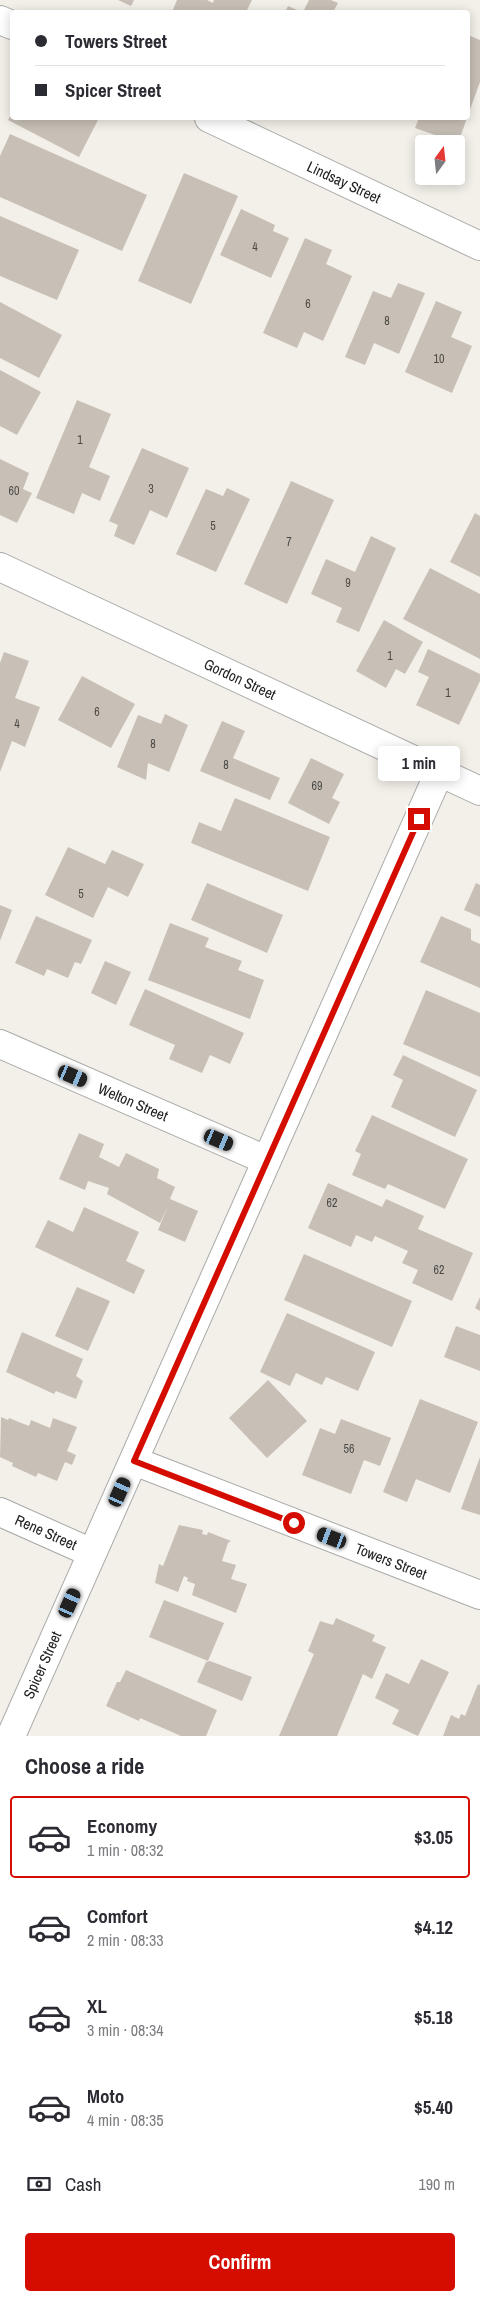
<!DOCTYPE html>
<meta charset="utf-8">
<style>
:root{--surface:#fff;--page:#f7f7f7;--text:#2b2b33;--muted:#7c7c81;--line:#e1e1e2;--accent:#d40d00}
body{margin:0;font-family:"Archivo Narrow",sans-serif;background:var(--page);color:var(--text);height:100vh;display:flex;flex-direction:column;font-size:19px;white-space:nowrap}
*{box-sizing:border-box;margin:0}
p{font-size:16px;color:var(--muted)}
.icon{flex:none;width:28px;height:28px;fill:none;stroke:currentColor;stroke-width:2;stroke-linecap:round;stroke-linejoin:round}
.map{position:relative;height:1736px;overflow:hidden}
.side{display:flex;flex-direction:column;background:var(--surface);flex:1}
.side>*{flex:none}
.hud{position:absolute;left:10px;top:10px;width:460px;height:110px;border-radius:5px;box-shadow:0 2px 12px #0003;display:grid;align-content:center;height:110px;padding:0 25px;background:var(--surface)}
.needle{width:32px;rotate:15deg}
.controls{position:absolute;left:415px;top:135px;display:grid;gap:10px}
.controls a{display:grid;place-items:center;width:50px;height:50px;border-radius:5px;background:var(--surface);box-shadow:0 2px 12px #0003;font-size:25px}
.end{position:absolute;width:22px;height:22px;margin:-11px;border:6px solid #d40d00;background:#fff;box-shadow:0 0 0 2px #fff}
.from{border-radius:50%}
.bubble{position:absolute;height:35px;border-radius:5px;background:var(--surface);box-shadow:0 2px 12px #0003;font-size:16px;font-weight:800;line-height:35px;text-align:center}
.car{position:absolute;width:15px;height:30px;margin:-15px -8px;border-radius:6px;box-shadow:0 0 4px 1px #0007;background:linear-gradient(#222 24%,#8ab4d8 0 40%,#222 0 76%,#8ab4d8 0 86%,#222 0)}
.hud b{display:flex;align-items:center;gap:18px;height:48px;font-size:19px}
.hud b+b{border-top:1px solid var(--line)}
.hud i{width:12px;height:12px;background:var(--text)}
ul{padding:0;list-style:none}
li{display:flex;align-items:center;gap:15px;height:82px;margin:0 10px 8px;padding:0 15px;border:2px solid transparent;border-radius:5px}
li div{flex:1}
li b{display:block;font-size:19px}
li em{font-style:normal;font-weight:800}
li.current{border-color:var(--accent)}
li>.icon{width:45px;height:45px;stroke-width:1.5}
h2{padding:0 25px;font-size:22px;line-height:60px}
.pay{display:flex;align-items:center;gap:12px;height:55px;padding:0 25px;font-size:19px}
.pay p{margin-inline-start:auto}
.action{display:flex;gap:10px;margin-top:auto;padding:10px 25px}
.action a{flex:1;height:58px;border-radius:5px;background:var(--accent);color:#fff;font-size:20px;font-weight:800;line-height:58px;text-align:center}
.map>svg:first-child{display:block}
.building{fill:#c8c0b7}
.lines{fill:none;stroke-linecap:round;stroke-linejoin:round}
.minor-casing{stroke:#a9a9a9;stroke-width:30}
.minor{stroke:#fff;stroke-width:28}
.route{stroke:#d40d00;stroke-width:6}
.labels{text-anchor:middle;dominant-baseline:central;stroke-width:4.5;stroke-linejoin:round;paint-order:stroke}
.number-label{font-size:12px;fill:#4c4a47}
.street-label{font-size:15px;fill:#222;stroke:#fff}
</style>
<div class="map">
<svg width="480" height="1736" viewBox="0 0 480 1736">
<rect width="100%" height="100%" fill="#f2f0e8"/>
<path class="building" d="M118 0H134L131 6Z
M177 0H207L213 3 214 0H252L246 12H172Z
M309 0H331L338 3 333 12H303Z
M288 6 302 12H285Z
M468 35 480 40V82L468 115Z
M12 113V118H99L79 157 8 120Z
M419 118H467L458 143 415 128Z
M10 134 147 195 122 251 0 197V156Z
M184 173 238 196 191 304 138 281Z
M241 209 275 225 273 231 289 238 271 278 220 255Z
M0 216 79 250 57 300 0 276Z
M305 238 332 250 326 264 352 276 323 341 304 332 297 348 263 333Z
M398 283 425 293 399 354 374 343 365 365 345 357 373 291 391 298Z
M436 301 462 312 451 337 472 346 452 393 405 372Z
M0 302 62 335 39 378 0 358Z
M0 370 41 392 17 435 0 426Z
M77 400 111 414 89 467 110 476 100 501 82 493 74 514 36 498Z
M142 448 189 468 167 518 150 510 134 545 114 536 118 525 109 521Z
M0 459 29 473 23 489 32 493 17 523 0 515Z
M291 481 334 500 287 604 244 584Z
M227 488 250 499 216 572 176 554 206 489 223 496Z
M475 513 480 516V577L450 562Z
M371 536 396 548 359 632 336 622 342 608 311 594 326 559 355 572Z
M430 568 480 594V659L403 619Z
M384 620 423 642 405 674 396 669 386 688 356 671Z
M428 649 480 674V681L459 725 416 705 429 677 418 672Z
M4 652 29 661 15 698 40 707 25 747 12 741 0 772V663Z
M82 676 135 704 111 748 58 720Z
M165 714 188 725 169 772 148 763 146 780 117 767 138 715 161 724Z
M222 721 245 731 233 758 280 778 270 800 200 771Z
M311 758 344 774 332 798 340 802 329 824 288 803Z
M235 798 330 837 308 891 191 843 199 822 221 831Z
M68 847 105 864 112 850 144 864 128 897 108 887 93 918 45 895Z
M207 883 283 915 267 953 191 920Z
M476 883 480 885V917L464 910Z
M0 905 12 910 0 941Z
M36 916 92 940 81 964 75 962 68 978 47 969 44 976 15 963Z
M441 916 471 929V940L480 944V988L420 962Z
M170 923 209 938 205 947 242 961 238 970 264 980 250 1019 148 980Z
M105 961 131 972 116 1005 91 993Z
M145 989 244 1033 230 1064 210 1055 202 1073 169 1059 175 1045 129 1025Z
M426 990 480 1013V1077L403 1044Z
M403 1055 477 1090 455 1137 391 1107 403 1080 393 1075Z
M372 1115 468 1159 445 1209 388 1184 385 1189 352 1175 361 1154 355 1151Z
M79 1133 104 1144 99 1157 119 1167 126 1153 159 1169 157 1178 175 1187 170 1199 198 1211 185 1242 158 1230 168 1206 160 1223 107 1194 109 1188 88 1181 85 1190 59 1179Z
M328 1183 382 1207 386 1199 424 1216 418 1229 473 1253 452 1301 412 1283 418 1270 402 1263 408 1251 375 1236 372 1242 356 1235 351 1247 308 1228Z
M84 1207 139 1232 126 1261 145 1270 134 1294 35 1247 48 1220 73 1232Z
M304 1254 412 1301 392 1347 284 1300Z
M77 1287 110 1301 88 1351 55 1336Z
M480 1297V1311L475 1308Z
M287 1313 375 1352 358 1391 326 1377 322 1385 296 1373 290 1386 260 1372Z
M456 1326 480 1335V1371L444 1357Z
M22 1332 83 1359 76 1376 83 1381 76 1399 56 1391 54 1394 6 1372Z
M268 1380 307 1421 267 1458 229 1418Z
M420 1399 478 1422 450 1493 416 1479 407 1502 383 1492Z
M1 1417 8 1420 9 1418 29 1426 31 1420 50 1428 53 1418 77 1427 67 1451 76 1455 72 1465 65 1462 57 1481 38 1473 36 1477 12 1466 13 1463 0 1457Z
M341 1419 391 1438 380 1466 364 1460 351 1494 302 1475 320 1428 335 1434Z
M480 1457V1515L461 1509Z
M179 1525 203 1530 202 1534 207 1535 208 1532 231 1541 228 1543 222 1561 236 1565 231 1579 247 1584 236 1613 192 1595 195 1584 187 1581 188 1578 184 1576 178 1592 155 1583 159 1564 163 1566Z
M164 1600 224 1623 208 1661 149 1637Z
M336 1618 375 1635 372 1641 386 1647 372 1679 363 1674 337 1736H279L314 1654 308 1651 320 1621 333 1625Z
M421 1659 449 1672 418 1736 392 1724 399 1710 375 1698 386 1673 409 1684Z
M210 1661 252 1677 242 1701 197 1682 206 1662Z
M126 1670 217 1710 206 1736H181L140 1718 139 1721 106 1706 117 1682H120Z
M478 1684 480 1685V1736H443L451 1715 459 1719 461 1714 465 1716Z"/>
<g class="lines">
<g class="minor-casing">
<path id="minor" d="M0 20 12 25
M209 118 480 246
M0 567 480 791
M0 1044 266 1160
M134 1461 480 1595
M0 1512 92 1553
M11 1736 439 773"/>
</g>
<use href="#minor" class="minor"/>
</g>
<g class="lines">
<path class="route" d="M294 1523 134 1461 419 819"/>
</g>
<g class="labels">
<g class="number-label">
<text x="255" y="247">4</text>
<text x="308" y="304">6</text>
<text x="387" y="321">8</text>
<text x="439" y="359">10</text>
<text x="80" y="440">1</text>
<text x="151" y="489">3</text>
<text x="14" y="491">60</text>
<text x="213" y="526">5</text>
<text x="289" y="542">7</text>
<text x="348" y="583">9</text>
<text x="390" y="656">1</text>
<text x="448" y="693">1</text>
<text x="97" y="712">6</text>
<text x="17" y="724">4</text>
<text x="153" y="744">8</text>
<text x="226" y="765">8</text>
<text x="317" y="786">69</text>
<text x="81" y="894">5</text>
<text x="332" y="1203">62</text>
<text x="439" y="1270">62</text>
<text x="349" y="1449">56</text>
</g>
<g class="street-label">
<text transform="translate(344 182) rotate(25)">Lindsay Street</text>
<text transform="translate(240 679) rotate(25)">Gordon Street</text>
<text transform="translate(133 1102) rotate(23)">Welton Street</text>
<text transform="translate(46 1532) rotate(24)">Rene Street</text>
<text transform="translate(391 1561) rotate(21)">Towers Street</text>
<text transform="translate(42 1665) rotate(-66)">Spicer Street</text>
</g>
</g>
</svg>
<div class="controls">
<a><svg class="needle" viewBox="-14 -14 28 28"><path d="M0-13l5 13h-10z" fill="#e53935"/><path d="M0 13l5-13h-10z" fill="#7c7c81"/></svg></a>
</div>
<i class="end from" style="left:294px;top:1523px"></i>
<i class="end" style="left:419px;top:819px"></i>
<div class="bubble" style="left:378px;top:746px;width:82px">1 min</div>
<i class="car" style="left:73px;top:1076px;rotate:113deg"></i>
<i class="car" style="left:219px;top:1140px;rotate:113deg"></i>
<i class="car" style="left:120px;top:1492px;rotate:24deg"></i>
<i class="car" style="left:332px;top:1538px;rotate:291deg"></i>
<i class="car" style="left:70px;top:1603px;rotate:24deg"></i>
<div class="hud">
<b><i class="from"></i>Towers Street</b>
<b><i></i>Spicer Street</b>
</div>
</div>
<section class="side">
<h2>Choose a ride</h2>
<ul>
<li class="current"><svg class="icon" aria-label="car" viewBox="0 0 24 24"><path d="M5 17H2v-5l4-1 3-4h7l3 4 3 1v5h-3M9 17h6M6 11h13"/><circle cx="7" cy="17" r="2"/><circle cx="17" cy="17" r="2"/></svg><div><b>Economy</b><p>1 min · 08:32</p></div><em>$3.05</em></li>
<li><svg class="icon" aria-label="car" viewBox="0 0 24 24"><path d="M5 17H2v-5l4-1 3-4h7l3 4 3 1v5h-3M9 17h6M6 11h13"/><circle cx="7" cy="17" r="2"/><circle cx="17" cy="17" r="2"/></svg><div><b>Comfort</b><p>2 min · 08:33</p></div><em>$4.12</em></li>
<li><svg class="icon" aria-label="car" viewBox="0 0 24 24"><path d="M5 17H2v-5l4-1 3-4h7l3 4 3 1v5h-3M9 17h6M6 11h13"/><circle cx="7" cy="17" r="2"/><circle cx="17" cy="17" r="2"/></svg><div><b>XL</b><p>3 min · 08:34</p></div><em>$5.18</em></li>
<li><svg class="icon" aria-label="car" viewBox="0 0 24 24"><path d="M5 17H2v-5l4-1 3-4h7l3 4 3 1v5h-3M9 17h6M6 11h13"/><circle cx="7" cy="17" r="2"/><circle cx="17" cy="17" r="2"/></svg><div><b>Moto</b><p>4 min · 08:35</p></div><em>$5.40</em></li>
</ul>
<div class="pay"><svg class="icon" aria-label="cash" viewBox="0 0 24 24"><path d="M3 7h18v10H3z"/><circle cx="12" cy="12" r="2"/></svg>Cash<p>190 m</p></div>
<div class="action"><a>Confirm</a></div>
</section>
